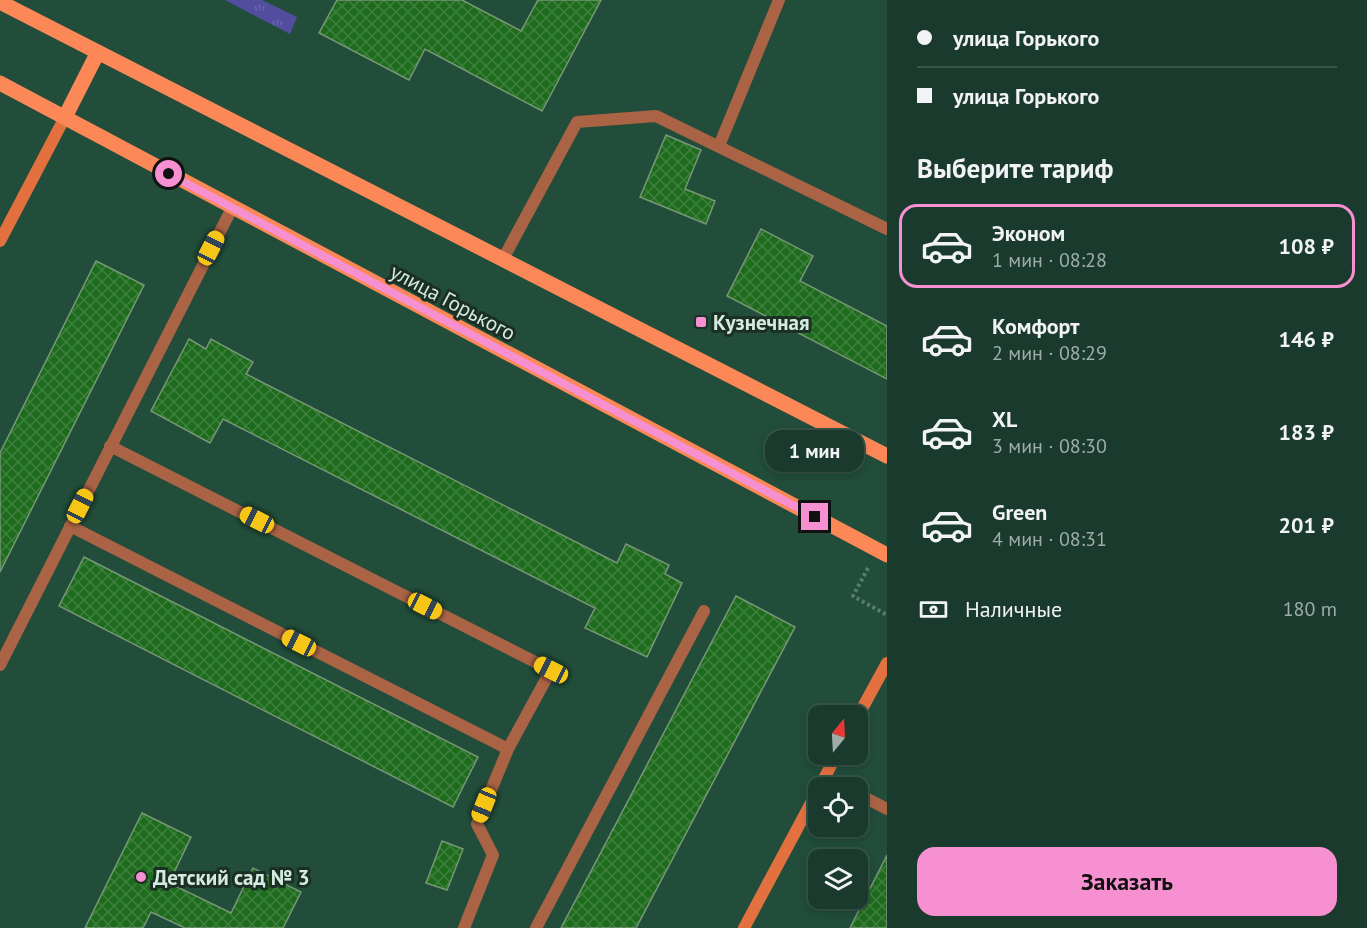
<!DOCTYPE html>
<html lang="ru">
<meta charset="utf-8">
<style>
:root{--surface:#193a2c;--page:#264538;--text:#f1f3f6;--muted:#9fada9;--line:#375448;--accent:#f690d0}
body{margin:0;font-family:"PT Sans",sans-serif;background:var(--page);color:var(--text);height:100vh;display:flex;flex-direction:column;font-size:22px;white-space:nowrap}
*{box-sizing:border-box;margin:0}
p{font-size:20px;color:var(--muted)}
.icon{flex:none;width:33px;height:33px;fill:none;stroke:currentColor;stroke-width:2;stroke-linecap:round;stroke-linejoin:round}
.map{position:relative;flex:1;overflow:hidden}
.side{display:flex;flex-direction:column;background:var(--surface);width:480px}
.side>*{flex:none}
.guide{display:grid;align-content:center;height:132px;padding:0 30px;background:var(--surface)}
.needle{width:39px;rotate:18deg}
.controls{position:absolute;left:808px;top:705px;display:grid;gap:12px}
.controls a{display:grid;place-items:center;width:60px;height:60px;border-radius:12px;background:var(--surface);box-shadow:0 3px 9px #0003,0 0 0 2px var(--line);font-size:30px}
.end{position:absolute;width:27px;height:27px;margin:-14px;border:8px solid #f690d0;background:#111;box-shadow:0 0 0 3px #111}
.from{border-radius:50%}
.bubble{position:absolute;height:42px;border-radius:18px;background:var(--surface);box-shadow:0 3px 9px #0003,0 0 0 2px var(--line);font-size:20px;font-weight:700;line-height:42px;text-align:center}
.car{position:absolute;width:18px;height:36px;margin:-18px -9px;border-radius:8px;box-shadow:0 0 4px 2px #0007;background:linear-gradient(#f5c518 24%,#345 0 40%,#f5c518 0 76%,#345 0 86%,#f5c518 0)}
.guide b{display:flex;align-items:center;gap:21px;height:57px;font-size:22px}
.guide b+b{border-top:2px solid var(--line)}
.guide i{width:15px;height:15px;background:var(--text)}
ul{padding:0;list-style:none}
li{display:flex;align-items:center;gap:18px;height:84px;margin:0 12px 9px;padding:0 18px;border:3px solid transparent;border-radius:18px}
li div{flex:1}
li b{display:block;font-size:22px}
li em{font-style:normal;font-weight:700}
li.selected{border-color:var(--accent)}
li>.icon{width:54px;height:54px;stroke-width:1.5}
h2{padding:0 30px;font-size:27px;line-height:72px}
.pay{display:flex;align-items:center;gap:15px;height:66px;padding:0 30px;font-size:22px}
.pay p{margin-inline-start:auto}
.action{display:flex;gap:12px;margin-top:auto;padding:12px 30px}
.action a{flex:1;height:69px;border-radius:18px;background:var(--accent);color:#111;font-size:24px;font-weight:700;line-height:69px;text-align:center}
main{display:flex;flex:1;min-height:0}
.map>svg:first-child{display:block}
.grass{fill:url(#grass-tufts)}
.building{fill:url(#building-cross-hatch);stroke:#789776;stroke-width:1.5}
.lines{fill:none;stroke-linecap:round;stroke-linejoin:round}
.path{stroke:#577d6c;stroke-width:4;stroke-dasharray:3 3;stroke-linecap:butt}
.lane{stroke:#ab6346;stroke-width:12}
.secondary{stroke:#e37140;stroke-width:12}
.primary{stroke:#fc8857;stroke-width:15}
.route{stroke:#f690d0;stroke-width:8}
.poi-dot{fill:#f690d0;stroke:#1c2f25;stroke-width:2}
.labels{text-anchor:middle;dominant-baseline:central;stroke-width:6;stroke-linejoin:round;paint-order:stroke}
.street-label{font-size:21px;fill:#d4ebdf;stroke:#1c2f25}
.poi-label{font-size:21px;font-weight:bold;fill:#d4ebdf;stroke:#1c2f25;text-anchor:start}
</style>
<main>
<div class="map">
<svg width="887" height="928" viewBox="0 0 887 928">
<defs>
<pattern id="grass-tufts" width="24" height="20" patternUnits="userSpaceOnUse" patternTransform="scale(1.5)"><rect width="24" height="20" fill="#524d9f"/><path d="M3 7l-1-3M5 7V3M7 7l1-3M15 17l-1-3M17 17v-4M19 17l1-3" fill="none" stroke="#6a67ac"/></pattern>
<pattern id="building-cross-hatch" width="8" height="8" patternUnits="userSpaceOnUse" patternTransform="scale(1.5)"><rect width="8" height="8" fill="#1e6b1d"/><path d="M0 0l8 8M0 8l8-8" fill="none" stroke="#3e803d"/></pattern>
</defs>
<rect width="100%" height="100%" fill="#214d3a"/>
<path class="grass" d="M225 0H262L297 17 290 34Z"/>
<path class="building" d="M337 0H462L521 31 538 0H601L542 111 425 49 409 80 319 33Z
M666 135 701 150 685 189 715 201 706 224 640 197Z
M761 229 813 256 800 281 887 326V379L727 296Z
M96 261 144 285 0 572V453Z
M189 339 206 349 211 339 253 362 246 374 617 563 626 544 669 565 665 574 682 583 647 657 585 628 595 608 223 419 210 443 151 411Z
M84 557 478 757 453 807 59 606Z
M736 596 795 627 636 928H561Z
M142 813 191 837 169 883 231 913 253 868 301 892 283 928H185L151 912 143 928H85Z
M442 841 463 849 447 890 426 883Z
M887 855V928H850Z"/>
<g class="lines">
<path class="path" d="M868 568 853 596 887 615"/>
<path class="lane" d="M719 146 779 0
M503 259 577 122 656 116 887 229
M110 446 551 670 508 749 477 824 493 855 464 928
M70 526 508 749
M0 665 232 208
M825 777 845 788
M858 794 887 809
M536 928 704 611"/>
<path class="secondary" d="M0 241 65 117
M858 716 887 663
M819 788 837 754
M744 928 819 788"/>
<path class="primary" d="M0 2 887 456
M0 83 887 555
M65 117 98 52"/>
</g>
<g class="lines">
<path class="route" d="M169 174 815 517"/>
</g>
<g class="poi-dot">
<rect x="695" y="316" width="12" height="12" rx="3"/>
<circle cx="141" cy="877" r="6"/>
</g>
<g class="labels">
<g class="street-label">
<text transform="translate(453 302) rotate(28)">улица Горького</text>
</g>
<g class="poi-label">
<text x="713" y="322">Кузнечная</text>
<text x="153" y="877">Детский сад № 3</text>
</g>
</g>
</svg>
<div class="controls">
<a><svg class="needle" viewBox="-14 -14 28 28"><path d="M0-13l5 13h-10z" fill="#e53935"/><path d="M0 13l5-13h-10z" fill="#9fada9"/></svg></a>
<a><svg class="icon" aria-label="locate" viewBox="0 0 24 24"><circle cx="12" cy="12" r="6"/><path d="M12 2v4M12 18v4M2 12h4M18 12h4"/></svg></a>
<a><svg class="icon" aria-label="layers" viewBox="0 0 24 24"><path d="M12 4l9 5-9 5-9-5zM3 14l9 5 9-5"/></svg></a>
</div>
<i class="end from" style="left:169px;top:174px"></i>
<i class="end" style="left:815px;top:517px"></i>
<div class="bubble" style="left:765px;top:430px;width:99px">1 мин</div>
<i class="car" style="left:211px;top:248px;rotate:27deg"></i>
<i class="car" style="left:80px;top:506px;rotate:27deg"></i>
<i class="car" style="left:257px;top:520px;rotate:297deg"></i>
<i class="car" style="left:425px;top:606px;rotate:117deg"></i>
<i class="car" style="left:299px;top:643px;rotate:297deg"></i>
<i class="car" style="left:551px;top:670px;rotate:297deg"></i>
<i class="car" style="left:484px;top:805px;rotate:202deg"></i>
</div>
<section class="side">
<div class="guide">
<b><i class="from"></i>улица Горького</b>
<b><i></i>улица Горького</b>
</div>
<h2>Выберите тариф</h2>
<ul>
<li class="selected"><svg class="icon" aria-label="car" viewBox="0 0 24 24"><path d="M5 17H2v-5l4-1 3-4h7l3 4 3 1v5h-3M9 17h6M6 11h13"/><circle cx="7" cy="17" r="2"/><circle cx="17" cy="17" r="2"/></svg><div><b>Эконом</b><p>1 мин · 08:28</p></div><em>108 ₽</em></li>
<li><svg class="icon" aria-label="car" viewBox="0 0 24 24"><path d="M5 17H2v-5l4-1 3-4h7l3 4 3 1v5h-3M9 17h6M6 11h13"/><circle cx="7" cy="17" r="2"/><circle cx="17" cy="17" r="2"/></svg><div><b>Комфорт</b><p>2 мин · 08:29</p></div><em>146 ₽</em></li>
<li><svg class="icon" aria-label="car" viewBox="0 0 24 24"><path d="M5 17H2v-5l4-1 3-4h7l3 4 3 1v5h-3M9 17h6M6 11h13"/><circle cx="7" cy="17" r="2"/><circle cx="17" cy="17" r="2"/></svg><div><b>XL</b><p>3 мин · 08:30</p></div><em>183 ₽</em></li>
<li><svg class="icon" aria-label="car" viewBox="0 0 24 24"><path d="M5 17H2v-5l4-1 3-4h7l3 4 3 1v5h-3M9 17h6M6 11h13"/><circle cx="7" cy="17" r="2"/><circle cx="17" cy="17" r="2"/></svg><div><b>Green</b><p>4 мин · 08:31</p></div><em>201 ₽</em></li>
</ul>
<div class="pay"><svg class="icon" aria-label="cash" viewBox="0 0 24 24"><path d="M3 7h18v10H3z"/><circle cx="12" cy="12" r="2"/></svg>Наличные<p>180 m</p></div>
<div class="action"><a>Заказать</a></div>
</section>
</main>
